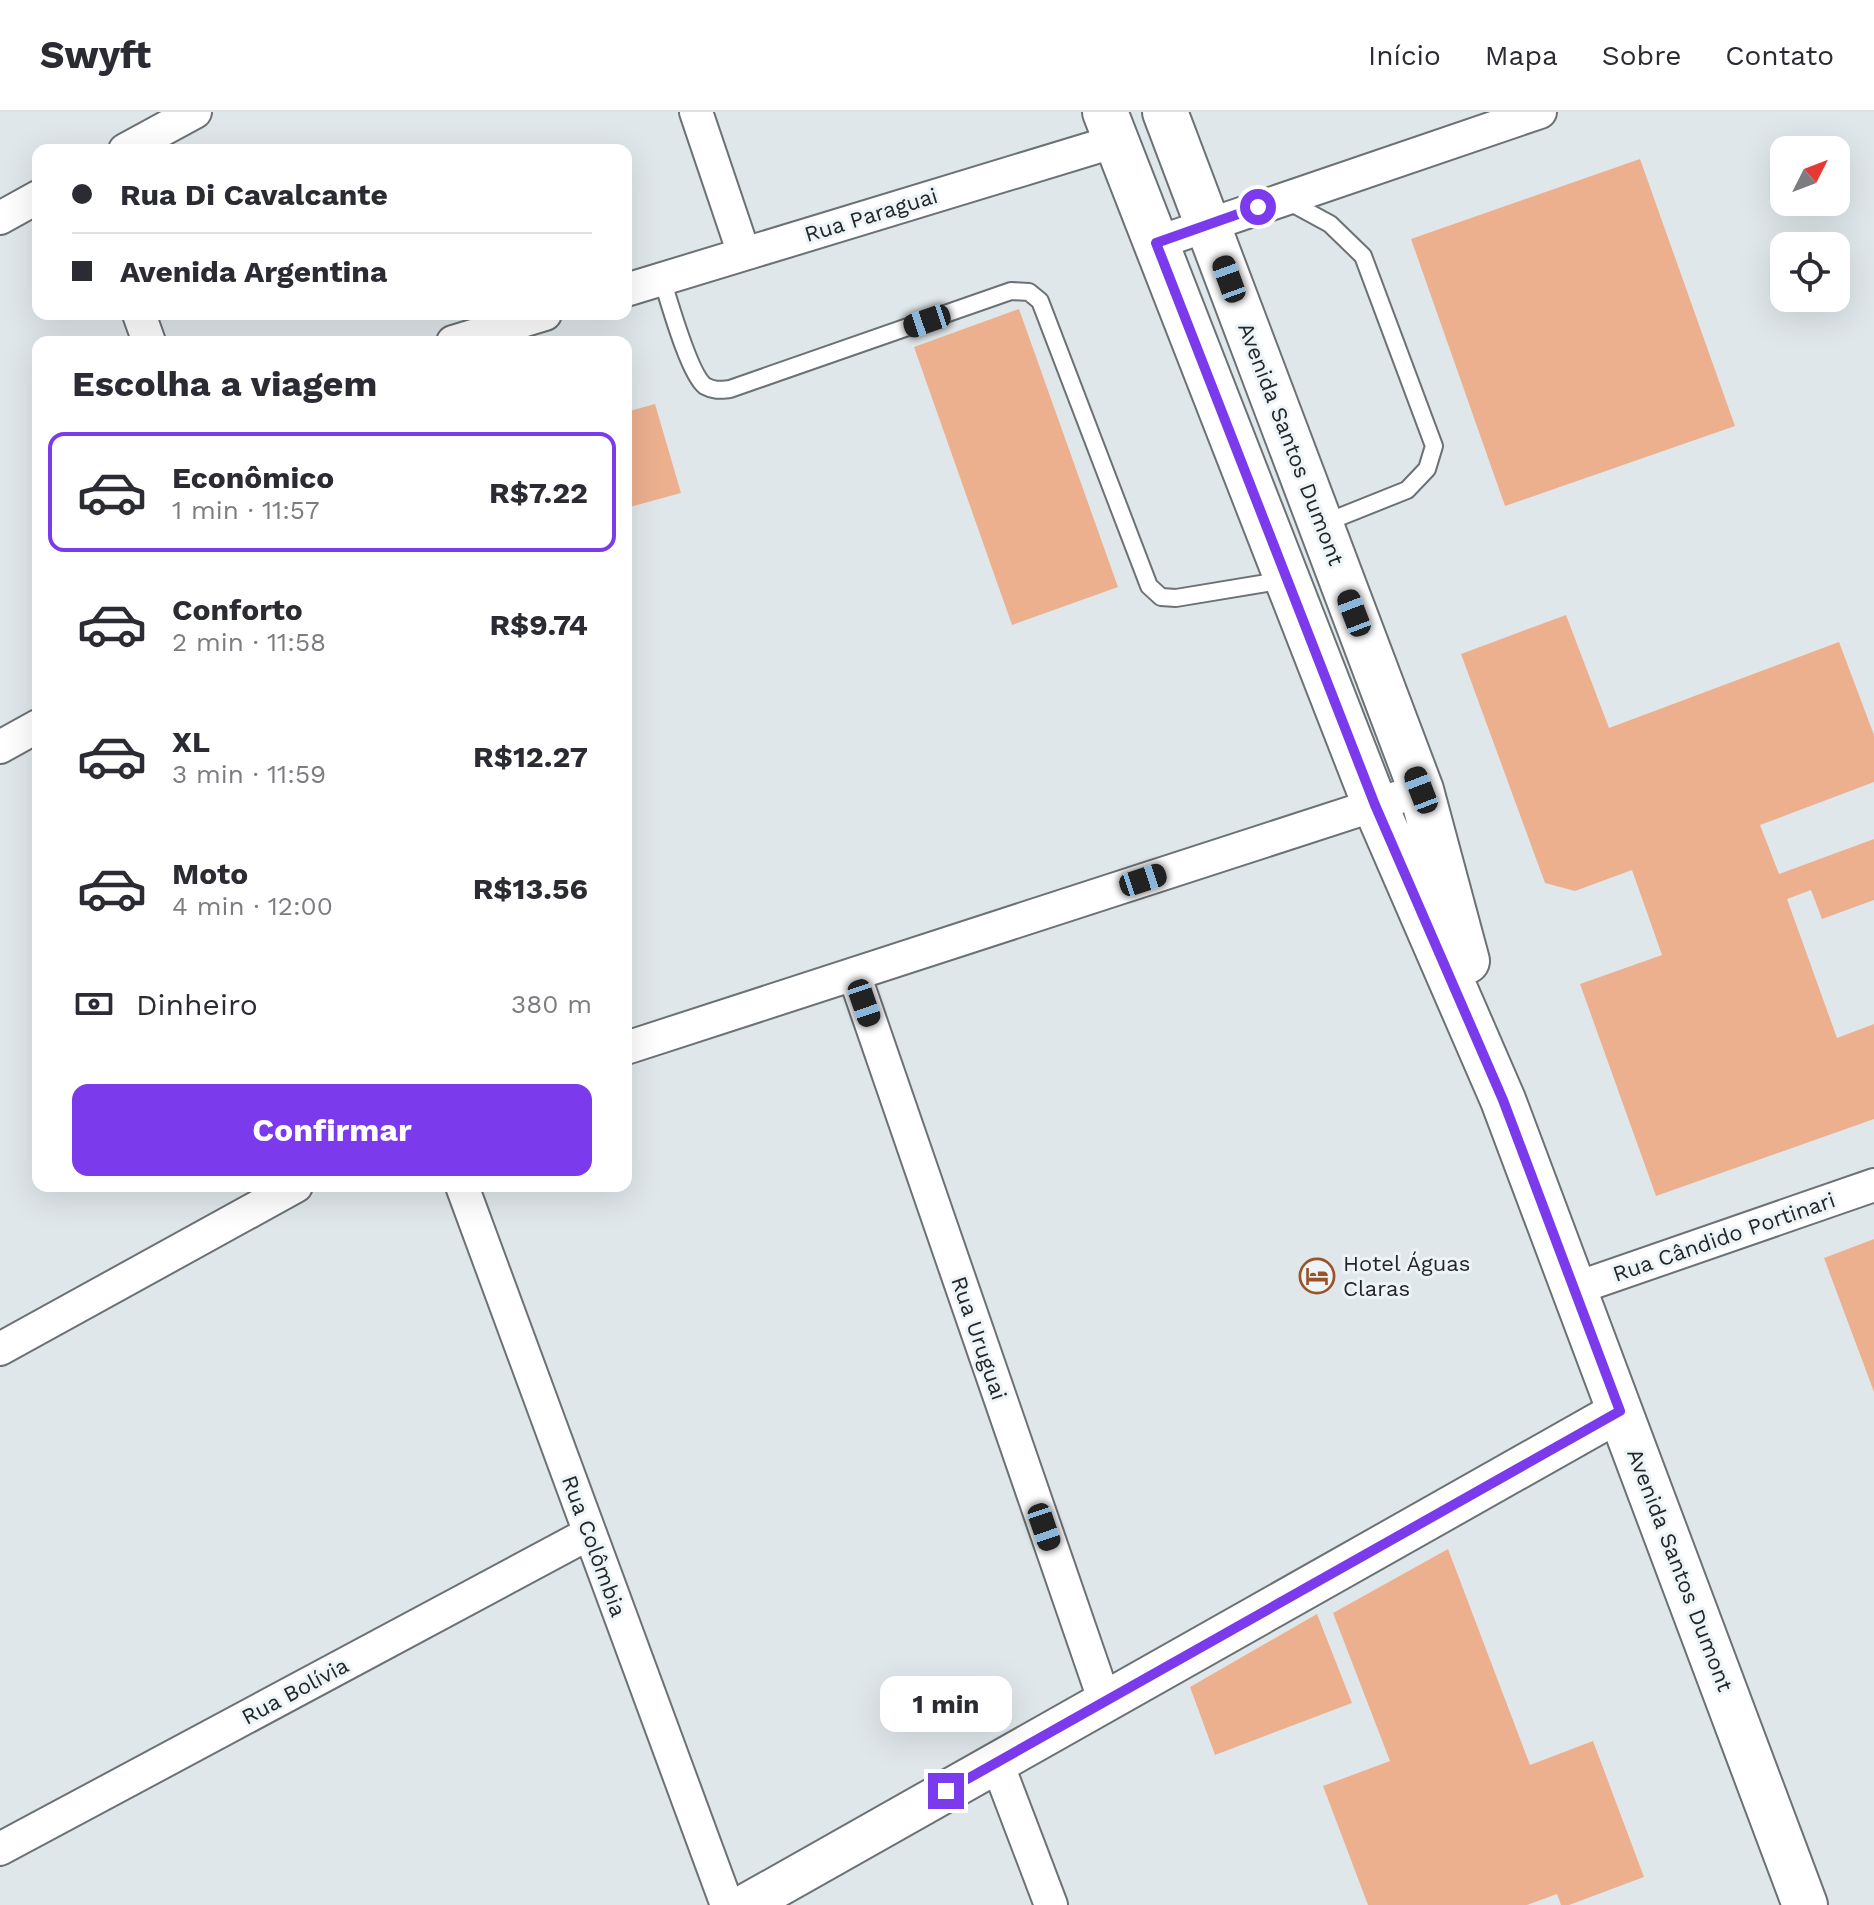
<!DOCTYPE html>
<html lang="pt">
<meta charset="utf-8">
<style>
:root{--surface:#fff;--page:#f2f2f3;--text:#2b2b33;--muted:#7c7c81;--line:#e1e1e2;--accent:#7c3aed}
body{margin:0;font-family:"Work Sans",sans-serif;background:var(--page);color:var(--text);height:100vh;display:flex;flex-direction:column;font-size:30px;white-space:nowrap}
*{box-sizing:border-box;margin:0}
p{font-size:26px;color:var(--muted)}
.icon{flex:none;width:44px;height:44px;fill:none;stroke:currentColor;stroke-width:2;stroke-linecap:round;stroke-linejoin:round}
.map{position:relative;flex:1;overflow:hidden}
.sheet{position:absolute;left:32px;top:224px;width:600px;height:856px;display:flex;flex-direction:column;background:var(--surface);border-radius:16px;box-shadow:0 8px 32px #0002}
.sheet>*{flex:none}
.banner{position:absolute;left:32px;top:32px;width:600px;height:176px;border-radius:16px;box-shadow:0 8px 32px #0002;display:grid;align-content:center;height:176px;padding:0 40px;background:var(--surface)}
.needle{width:52px;rotate:48deg}
.fabs{position:absolute;left:1770px;top:24px;display:grid;gap:16px}
.fabs a{display:grid;place-items:center;width:80px;height:80px;border-radius:16px;background:var(--surface);box-shadow:0 8px 32px #0002;font-size:40px}
.end{position:absolute;width:36px;height:36px;margin:-18px;border:10px solid #7c3aed;background:#fff;box-shadow:0 0 0 4px #fff}
.from{border-radius:50%}
.bubble{position:absolute;height:56px;border-radius:16px;background:var(--surface);box-shadow:0 8px 32px #0002;font-size:26px;font-weight:700;line-height:56px;text-align:center}
.car{position:absolute;width:24px;height:48px;margin:-24px -12px;border-radius:10px;box-shadow:0 0 6px 2px #0007;background:linear-gradient(#222 24%,#8ab4d8 0 40%,#222 0 76%,#8ab4d8 0 86%,#222 0)}
.banner b{display:flex;align-items:center;gap:28px;height:76px;font-size:30px}
.banner b+b{border-top:2px solid var(--line)}
.banner i{width:20px;height:20px;background:var(--text)}
ul{padding:0;list-style:none}
li{display:flex;align-items:center;gap:24px;height:120px;margin:0 16px 12px;padding:0 24px;border:4px solid transparent;border-radius:16px}
li div{flex:1}
li b{display:block;font-size:30px}
li em{font-style:normal;font-weight:700}
li.active{border-color:var(--accent)}
li>.icon{width:72px;height:72px;stroke-width:1.5}
h2{padding:0 40px;font-size:36px;line-height:96px}
.pay{display:flex;align-items:center;gap:20px;height:88px;padding:0 40px;font-size:30px}
.pay p{margin-inline-start:auto}
.primary-button{display:flex;gap:16px;margin-top:auto;padding:16px 40px}
.primary-button a{flex:1;height:92px;border-radius:16px;background:var(--accent);color:#fff;font-size:32px;font-weight:700;line-height:92px;text-align:center}
header{display:flex;align-items:center;gap:48px;box-sizing:border-box;height:112px;padding:0 40px;background:var(--surface);border-bottom:2px solid var(--line)}
header strong{font-size:38px}
nav{display:flex;gap:44px;margin-inline-start:auto;font-size:28px}
.map>svg:first-child{display:block}
.building{fill:#edb08f}
.lines{fill:none;stroke-linecap:round;stroke-linejoin:round}
.service-casing{stroke:#6b7174;stroke-width:20}
.minor-casing{stroke:#6b7174;stroke-width:36}
.tertiary-casing{stroke:#6b7174;stroke-width:44}
.primary-casing{stroke:#6b7174;stroke-width:48}
.service{stroke:#fff;stroke-width:16}
.minor{stroke:#fff;stroke-width:32}
.tertiary{stroke:#fff;stroke-width:40}
.primary{stroke:#fff;stroke-width:44}
.route{stroke:#7c3aed;stroke-width:10}
.labels{text-anchor:middle;dominant-baseline:central;stroke-width:6;stroke-linejoin:round;paint-order:stroke}
.street-label{font-size:22px;fill:#242627;stroke:#edf4f7}
.poi-label{font-size:22px;fill:#242627;stroke:#edf4f7;text-anchor:start}
</style>
<header>
<strong>Swyft</strong>
<nav><a>Início</a><a>Mapa</a><a>Sobre</a><a>Contato</a></nav>
</header>
<div class="map">
<svg width="1874" height="1793" viewBox="0 0 1874 1793">
<rect width="100%" height="100%" fill="#e0e7ea"/>
<path class="building" d="M1640 47 1735 314 1505 394 1411 127Z
M1019 197 1118 475 1012 513 914 235Z
M655 292 681 381 626 396V300Z
M1566 503 1609 616 1839 530 1874 623V670L1760 713 1779 762 1874 727V788L1822 807 1811 778 1787 787 1837 926 1874 912V1007L1656 1084 1580 872 1662 843 1632 758 1575 779 1545 771 1461 542Z
M1874 1127V1280L1824 1146Z
M1448 1437 1530 1653 1593 1629 1644 1765 1569 1793H1561L1557 1782 1527 1793H1368L1323 1674 1390 1649 1333 1501Z
M1317 1502 1352 1591 1215 1643 1190 1575Z"/>
<g class="lines">
<g class="service-casing">
<path id="service" d="M1284 87 1330 112 1363 144 1434 334 1427 357 1407 378 1322 412
M662 167C669 189 689 262 705 274 714 279 720 278 730 277L1011 179 1029 180 1040 189 1149 474 1161 485 1176 486 1285 468"/>
</g>
<g class="minor-casing">
<path id="minor" d="M696 0 744 142
M125 38 195 0
M0 106 38 85
M1156 131 1540 0
M626 178 1116 29
M139 202 149 230
M453 230 545 202
M0 635 38 614
M854 862 1105 1590
M626 936 1421 678
M462 1074 727 1793
M1574 1177 1874 1073
M0 1237 296 1074
M997 1651 1051 1793
M0 1737 590 1421"/>
</g>
<g class="tertiary-casing">
<path id="tertiary" d="M745 1793 1620 1299"/>
</g>
<g class="primary-casing">
<path id="primary" d="M1105 0 1375 693 1503 988 1805 1793
M1165 0 1421 678 1467 849"/>
</g>
<use href="#service" class="service"/>
<use href="#minor" class="minor"/>
<use href="#tertiary" class="tertiary"/>
<use href="#primary" class="primary"/>
</g>
<g class="lines">
<path class="route" d="M946 1679 1620 1299 1503 988 1375 693 1156 131 1258 95"/>
</g>
<defs>
<g id="hotel-ring" transform="scale(1.8)"><circle r="9.5" fill="#edf4f7" stroke="#995329" stroke-width="1.5"/><path d="M-6-4.5h1.5V1H6V5H4.5V3h-9V5H-6ZM-4 0a1.8 1.8 0 1 1 3.6 0ZM.5 0V-2.5h3Q6-2.5 6 0Z" fill="#995329"/></g>
</defs>
<g fill-rule="evenodd">
<use href="#hotel-ring" x="1317" y="1164"/>
</g>
<g class="labels">
<g class="street-label">
<text transform="translate(871 103) rotate(-17)">Rua Paraguai</text>
<text transform="translate(1291 332) rotate(69)">Avenida Santos Dumont</text>
<text transform="translate(1724 1125) rotate(-19)">Rua Cândido Portinari</text>
<text transform="translate(979 1226) rotate(71)">Rua Uruguai</text>
<text transform="translate(594 1434) rotate(70)">Rua Colômbia</text>
<text transform="translate(1680 1458) rotate(69)">Avenida Santos Dumont</text>
<text transform="translate(295 1579) rotate(-28)">Rua Bolívia</text>
</g>
<g class="poi-label">
<text x="1343" y="1151">Hotel Águas<tspan x="1343" dy="25">Claras</tspan></text>
</g>
</g>
</svg>
<div class="fabs">
<a><svg class="needle" viewBox="-14 -14 28 28"><path d="M0-13l5 13h-10z" fill="#e53935"/><path d="M0 13l5-13h-10z" fill="#7c7c81"/></svg></a>
<a><svg class="icon" aria-label="locate" viewBox="0 0 24 24"><circle cx="12" cy="12" r="6"/><path d="M12 2v4M12 18v4M2 12h4M18 12h4"/></svg></a>
</div>
<i class="end from" style="left:1258px;top:95px"></i>
<i class="end" style="left:946px;top:1679px"></i>
<div class="bubble" style="left:880px;top:1564px;width:132px">1 min</div>
<i class="car" style="left:1229px;top:167px;rotate:340deg"></i>
<i class="car" style="left:927px;top:209px;rotate:251deg"></i>
<i class="car" style="left:1354px;top:501px;rotate:339deg"></i>
<i class="car" style="left:1421px;top:678px;rotate:339deg"></i>
<i class="car" style="left:1143px;top:768px;rotate:72deg"></i>
<i class="car" style="left:864px;top:891px;rotate:161deg"></i>
<i class="car" style="left:1044px;top:1415px;rotate:161deg"></i>
<div class="banner">
<b><i class="from"></i>Rua Di Cavalcante</b>
<b><i></i>Avenida Argentina</b>
</div>
<section class="sheet">
<h2>Escolha a viagem</h2>
<ul>
<li class="active"><svg class="icon" aria-label="car" viewBox="0 0 24 24"><path d="M5 17H2v-5l4-1 3-4h7l3 4 3 1v5h-3M9 17h6M6 11h13"/><circle cx="7" cy="17" r="2"/><circle cx="17" cy="17" r="2"/></svg><div><b>Econômico</b><p>1 min · 11:57</p></div><em>R$7.22</em></li>
<li><svg class="icon" aria-label="car" viewBox="0 0 24 24"><path d="M5 17H2v-5l4-1 3-4h7l3 4 3 1v5h-3M9 17h6M6 11h13"/><circle cx="7" cy="17" r="2"/><circle cx="17" cy="17" r="2"/></svg><div><b>Conforto</b><p>2 min · 11:58</p></div><em>R$9.74</em></li>
<li><svg class="icon" aria-label="car" viewBox="0 0 24 24"><path d="M5 17H2v-5l4-1 3-4h7l3 4 3 1v5h-3M9 17h6M6 11h13"/><circle cx="7" cy="17" r="2"/><circle cx="17" cy="17" r="2"/></svg><div><b>XL</b><p>3 min · 11:59</p></div><em>R$12.27</em></li>
<li><svg class="icon" aria-label="car" viewBox="0 0 24 24"><path d="M5 17H2v-5l4-1 3-4h7l3 4 3 1v5h-3M9 17h6M6 11h13"/><circle cx="7" cy="17" r="2"/><circle cx="17" cy="17" r="2"/></svg><div><b>Moto</b><p>4 min · 12:00</p></div><em>R$13.56</em></li>
</ul>
<div class="pay"><svg class="icon" aria-label="cash" viewBox="0 0 24 24"><path d="M3 7h18v10H3z"/><circle cx="12" cy="12" r="2"/></svg>Dinheiro<p>380 m</p></div>
<div class="primary-button"><a>Confirmar</a></div>
</section>
</div>
